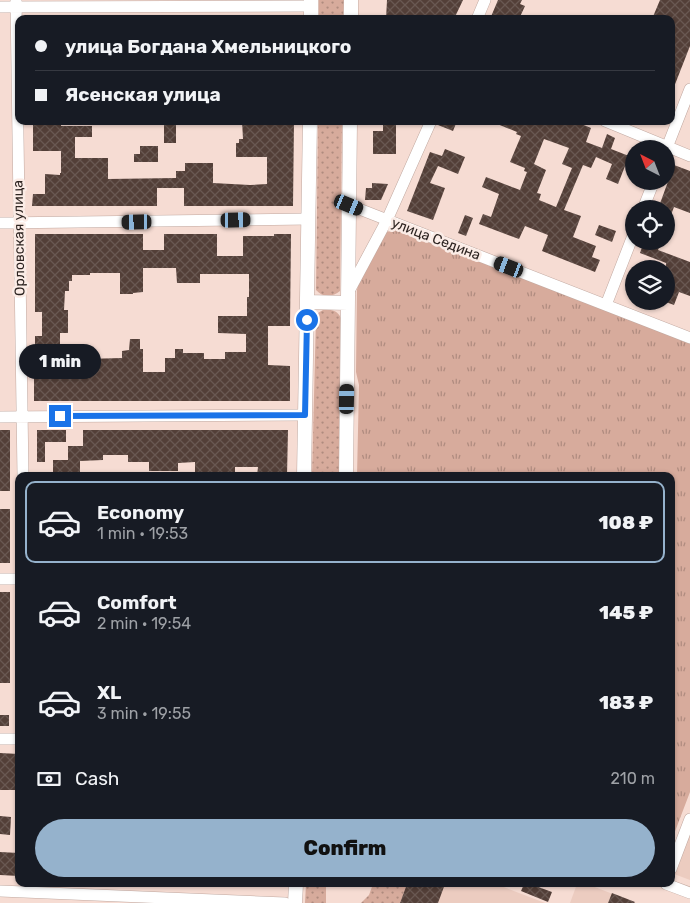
<!DOCTYPE html>
<meta charset="utf-8">
<style>
:root{--surface:#171b24;--page:#20242c;--text:#f1f3f6;--muted:#9ea1a6;--line:#363941;--accent:#95b2cc}
body{margin:0;font-family:Rubik,sans-serif;background:var(--page);color:var(--text);height:100vh;display:flex;flex-direction:column;font-size:19px;white-space:nowrap}
*{box-sizing:border-box;margin:0}
p{font-size:16px;color:var(--muted)}
.icon{flex:none;width:28px;height:28px;fill:none;stroke:currentColor;stroke-width:2;stroke-linecap:round;stroke-linejoin:round}
.map{position:relative;flex:1;overflow:hidden}
.side{position:absolute;left:15px;top:472px;width:660px;height:415px;display:flex;flex-direction:column;background:var(--surface);border-radius:10px;box-shadow:0 1px 4px #0004}
.side>*{flex:none}
.hud{position:absolute;left:15px;top:15px;width:660px;height:110px;border-radius:10px;box-shadow:0 1px 4px #0004;display:grid;align-content:center;height:110px;padding:0 20px;background:var(--surface)}
.needle{width:32px;rotate:318deg}
.tools{position:absolute;left:625px;top:140px;display:grid;gap:10px}
.tools a{display:grid;place-items:center;width:50px;height:50px;border-radius:50%;background:var(--surface);box-shadow:0 1px 4px #0004;font-size:25px}
.end{position:absolute;width:22px;height:22px;margin:-11px;border:6px solid #1a73e8;background:#fff;box-shadow:0 0 0 2px #fff}
.from{border-radius:50%}
.bubble{position:absolute;height:35px;border-radius:18px;background:var(--surface);box-shadow:0 1px 4px #0004;font-size:16px;font-weight:800;line-height:35px;text-align:center}
.car{position:absolute;width:15px;height:30px;margin:-15px -8px;border-radius:6px;box-shadow:0 0 4px 1px #0007;background:linear-gradient(#222 24%,#8ab4d8 0 40%,#222 0 76%,#8ab4d8 0 86%,#222 0)}
.hud b{display:flex;align-items:center;gap:18px;height:48px;font-size:19px}
.hud b+b{border-top:1px solid var(--line)}
.hud i{width:12px;height:12px;background:var(--text)}
ul{padding:9px 0 0;list-style:none}
li{display:flex;align-items:center;gap:15px;height:82px;margin:0 10px 8px;padding:0 10px;border:2px solid transparent;border-radius:10px}
li div{flex:1}
li b{display:block;font-size:19px}
li em{font-style:normal;font-weight:800}
li.on{border-color:var(--accent)}
li>.icon{width:45px;height:45px;stroke-width:1.5}
.pay{display:flex;align-items:center;gap:12px;height:55px;padding:0 20px;font-size:19px}
.pay p{margin-inline-start:auto}
.button{display:flex;gap:10px;margin-top:auto;padding:10px 20px}
.button a{flex:1;height:58px;border-radius:30px;background:var(--accent);color:#111;font-size:20px;font-weight:800;line-height:58px;text-align:center}
.map>svg:first-child{display:block}
.built{fill:#ecccc0}
.grass{fill:url(#grass-dots)}
.park{fill:url(#park-tufts)}
.building{fill:url(#building-cross-hatch);fill-rule:evenodd}
.lines{fill:none;stroke-linecap:round;stroke-linejoin:round}
.minor-casing{stroke:#c1a9a1;stroke-width:12}
.major-casing{stroke:#c1a9a1;stroke-width:15}
.minor{stroke:#fff;stroke-width:11}
.major{stroke:#fff;stroke-width:14}
.route{stroke:#1a73e8;stroke-width:6}
.labels{text-anchor:middle;dominant-baseline:central;stroke-width:5;stroke-linejoin:round;paint-order:stroke}
.street-label{font-size:14px;fill:#2d2421;stroke:#fbece6}
</style>
<div class="map">
<svg width="690" height="903" viewBox="0 0 690 903">
<defs>
<pattern id="grass-dots" width="8" height="8" patternUnits="userSpaceOnUse" patternTransform="scale(1.25)"><rect width="8" height="8" fill="#d7ab9c"/><path d="M2 2h.1M6 6h.1" fill="none" stroke="#af8b7f" stroke-width="1.8" stroke-linecap="round"/></pattern>
<pattern id="park-tufts" width="24" height="20" patternUnits="userSpaceOnUse" patternTransform="scale(1.25)"><rect width="24" height="20" fill="#d7ab9c"/><path d="M3 7l-1-3M5 7V3M7 7l1-3M15 17l-1-3M17 17v-4M19 17l1-3" fill="none" stroke="#af8b7f"/></pattern>
<pattern id="building-cross-hatch" width="8" height="8" patternUnits="userSpaceOnUse" patternTransform="scale(1.25)"><rect width="8" height="8" fill="#533f38"/><path d="M0 0l8 8M0 8l8-8" fill="none" stroke="#695852"/></pattern>
</defs>
<rect width="100%" height="100%" fill="#f6dcd3"/>
<path class="built" d="M690 833V880L674 874Z
M407 884H496L545 903H400Z
M577 884H587L636 903H570Z"/>
<path class="grass" d="M319 0H344L343 19H319Z
M318 121H342L340 291C333 297 323 298 316 290Z
M323 310C331 309 337 310 341 318L339 476H312L316 317 318 313Z
M306 884H326V903H305Z
M373 884H407L400 903H361L369 895Z"/>
<path class="park" d="M393 230H397L690 343V792L671 842V476H357L359 385 356 372 357 290 358 285 384 233Z"/>
<path class="building" d="M387 0H463L454 19H386Z
M498 0H522L520 4 525 6 519 19H490Z
M660 0H690V46L672 92 671 19H652Z
M33 121H61V126H92V137H75V158H108V179L176 178V171H185V163H213V183L250 185 267 184V157H236V143H239V139H243L242 121H294L293 206H184V188H157V206H32L33 194H45V174L60 175V173H61V151H33Z
M164 121H176V143H164Z
M383 121H396V154H373V131H383Z
M438 121H457L453 131 438 125Z
M490 121H574L591 128 586 142 602 148 607 134 615 138 611 149 629 156 618 184 606 179 612 164 596 157 591 168 583 165 564 210 581 216 573 237 596 246 592 257 600 260 595 272 542 251 548 235 525 226 519 239 479 224 483 214 491 217 499 194 482 187 486 177 520 190 527 172 524 171 525 168 510 162 521 136 516 134 517 132ZM544 139 569 148 562 164 572 168 556 207 539 200 541 194 537 193 546 170 534 164Z
M140 146H158V162H134V154H140Z
M445 149 465 157 458 174 438 166 430 183 445 188 433 220 407 211 430 152 442 156Z
M674 165 690 171V213L674 207 667 225 666 209H658Z
M372 183 388 184 381 200H365L366 188H372Z
M465 215 473 218 466 236 458 233Z
M599 225 616 231 612 242 595 235Z
M35 234H143V250H164V234H217V256H243V236H274V234H291L290 326H268V365L290 366V401H34V378L71 377V367H84V359L122 358V351L129 350 130 339H140V349H143V372H165V358H175V349H183V353H204V359H225V352H246V334L218 333V316H247V297H249V274H200V283H177L176 268H143V292L133 293V294H120V273H90V275H72V281H69V291H65L64 310H68V333H60V349H53V351H35V336H42V312H35Z
M644 241H662L658 250 690 262V296L679 292 674 305 666 302V263L640 253Z
M0 430H10V491H0Z
M37 430H66V442H45V462H37Z
M83 430H288L287 476H257L258 467H235V476H195V462L178 463V471H149V462H128V455H103V460L80 461V476H53V460H68V446H83Z
M0 509H10V563H0Z
M0 592H10V683H0Z
M0 715H9V726H0Z
M0 753 19 754V788H17V790H0Z
M0 816 11 817 10 835 0 834Z
M0 852 19 853V876L0 875Z
M407 884H445L438 903H400Z
M524 884H530L552 892 548 902 521 891Z
M612 893 635 902 634 903H608Z"/>
<g class="lines">
<g class="minor-casing">
<path id="minor" d="M16 0 23 476
M0 7 311 6
M477 19 485 0
M605 121 690 156
M666 150 690 89
M349 205 690 338
M643 209 654 181
M0 223 309 219
M348 293 387 220 431 121
M606 305 634 233
M0 417 305 415
M0 579H19
M0 739H19
M671 869 690 819
M666 884 690 893
M0 891 285 903"/>
</g>
<g class="major-casing">
<path id="major" d="M311 19V0
M351 19V0
M307 302 348 303
M304 476 310 121
M346 476 350 121
M295 903 296 884"/>
</g>
<use href="#minor" class="minor"/>
<use href="#major" class="major"/>
</g>
<g class="lines">
<path class="route" d="M60 416 305 415 307 320"/>
</g>
<g class="labels">
<g class="street-label">
<text transform="translate(19 238) rotate(-91)">Орловская улица</text>
<text transform="translate(436 239) rotate(21)">улица Седина</text>
</g>
</g>
</svg>
<div class="tools">
<a><svg class="needle" viewBox="-14 -14 28 28"><path d="M0-13l5 13h-10z" fill="#e53935"/><path d="M0 13l5-13h-10z" fill="#9ea1a6"/></svg></a>
<a><svg class="icon" aria-label="locate" viewBox="0 0 24 24"><circle cx="12" cy="12" r="6"/><path d="M12 2v4M12 18v4M2 12h4M18 12h4"/></svg></a>
<a><svg class="icon" aria-label="layers" viewBox="0 0 24 24"><path d="M12 4l9 5-9 5-9-5zM3 14l9 5 9-5"/></svg></a>
</div>
<i class="end from" style="left:307px;top:320px"></i>
<i class="end" style="left:60px;top:416px"></i>
<div class="bubble" style="left:19px;top:344px;width:82px">1 min</div>
<i class="car" style="left:349px;top:205px;rotate:112deg"></i>
<i class="car" style="left:236px;top:220px;rotate:89deg"></i>
<i class="car" style="left:137px;top:222px;rotate:269deg"></i>
<i class="car" style="left:509px;top:267px;rotate:291deg"></i>
<i class="car" style="left:347px;top:399px;rotate:1deg"></i>
<div class="hud">
<b><i class="from"></i>улица Богдана Хмельницкого</b>
<b><i></i>Ясенская улица</b>
</div>
<section class="side">
<ul>
<li class="on"><svg class="icon" aria-label="car" viewBox="0 0 24 24"><path d="M5 17H2v-5l4-1 3-4h7l3 4 3 1v5h-3M9 17h6M6 11h13"/><circle cx="7" cy="17" r="2"/><circle cx="17" cy="17" r="2"/></svg><div><b>Economy</b><p>1 min · 19:53</p></div><em>108 ₽</em></li>
<li><svg class="icon" aria-label="car" viewBox="0 0 24 24"><path d="M5 17H2v-5l4-1 3-4h7l3 4 3 1v5h-3M9 17h6M6 11h13"/><circle cx="7" cy="17" r="2"/><circle cx="17" cy="17" r="2"/></svg><div><b>Comfort</b><p>2 min · 19:54</p></div><em>145 ₽</em></li>
<li><svg class="icon" aria-label="car" viewBox="0 0 24 24"><path d="M5 17H2v-5l4-1 3-4h7l3 4 3 1v5h-3M9 17h6M6 11h13"/><circle cx="7" cy="17" r="2"/><circle cx="17" cy="17" r="2"/></svg><div><b>XL</b><p>3 min · 19:55</p></div><em>183 ₽</em></li>
</ul>
<div class="pay"><svg class="icon" aria-label="cash" viewBox="0 0 24 24"><path d="M3 7h18v10H3z"/><circle cx="12" cy="12" r="2"/></svg>Cash<p>210 m</p></div>
<div class="button"><a>Confirm</a></div>
</section>
</div>
